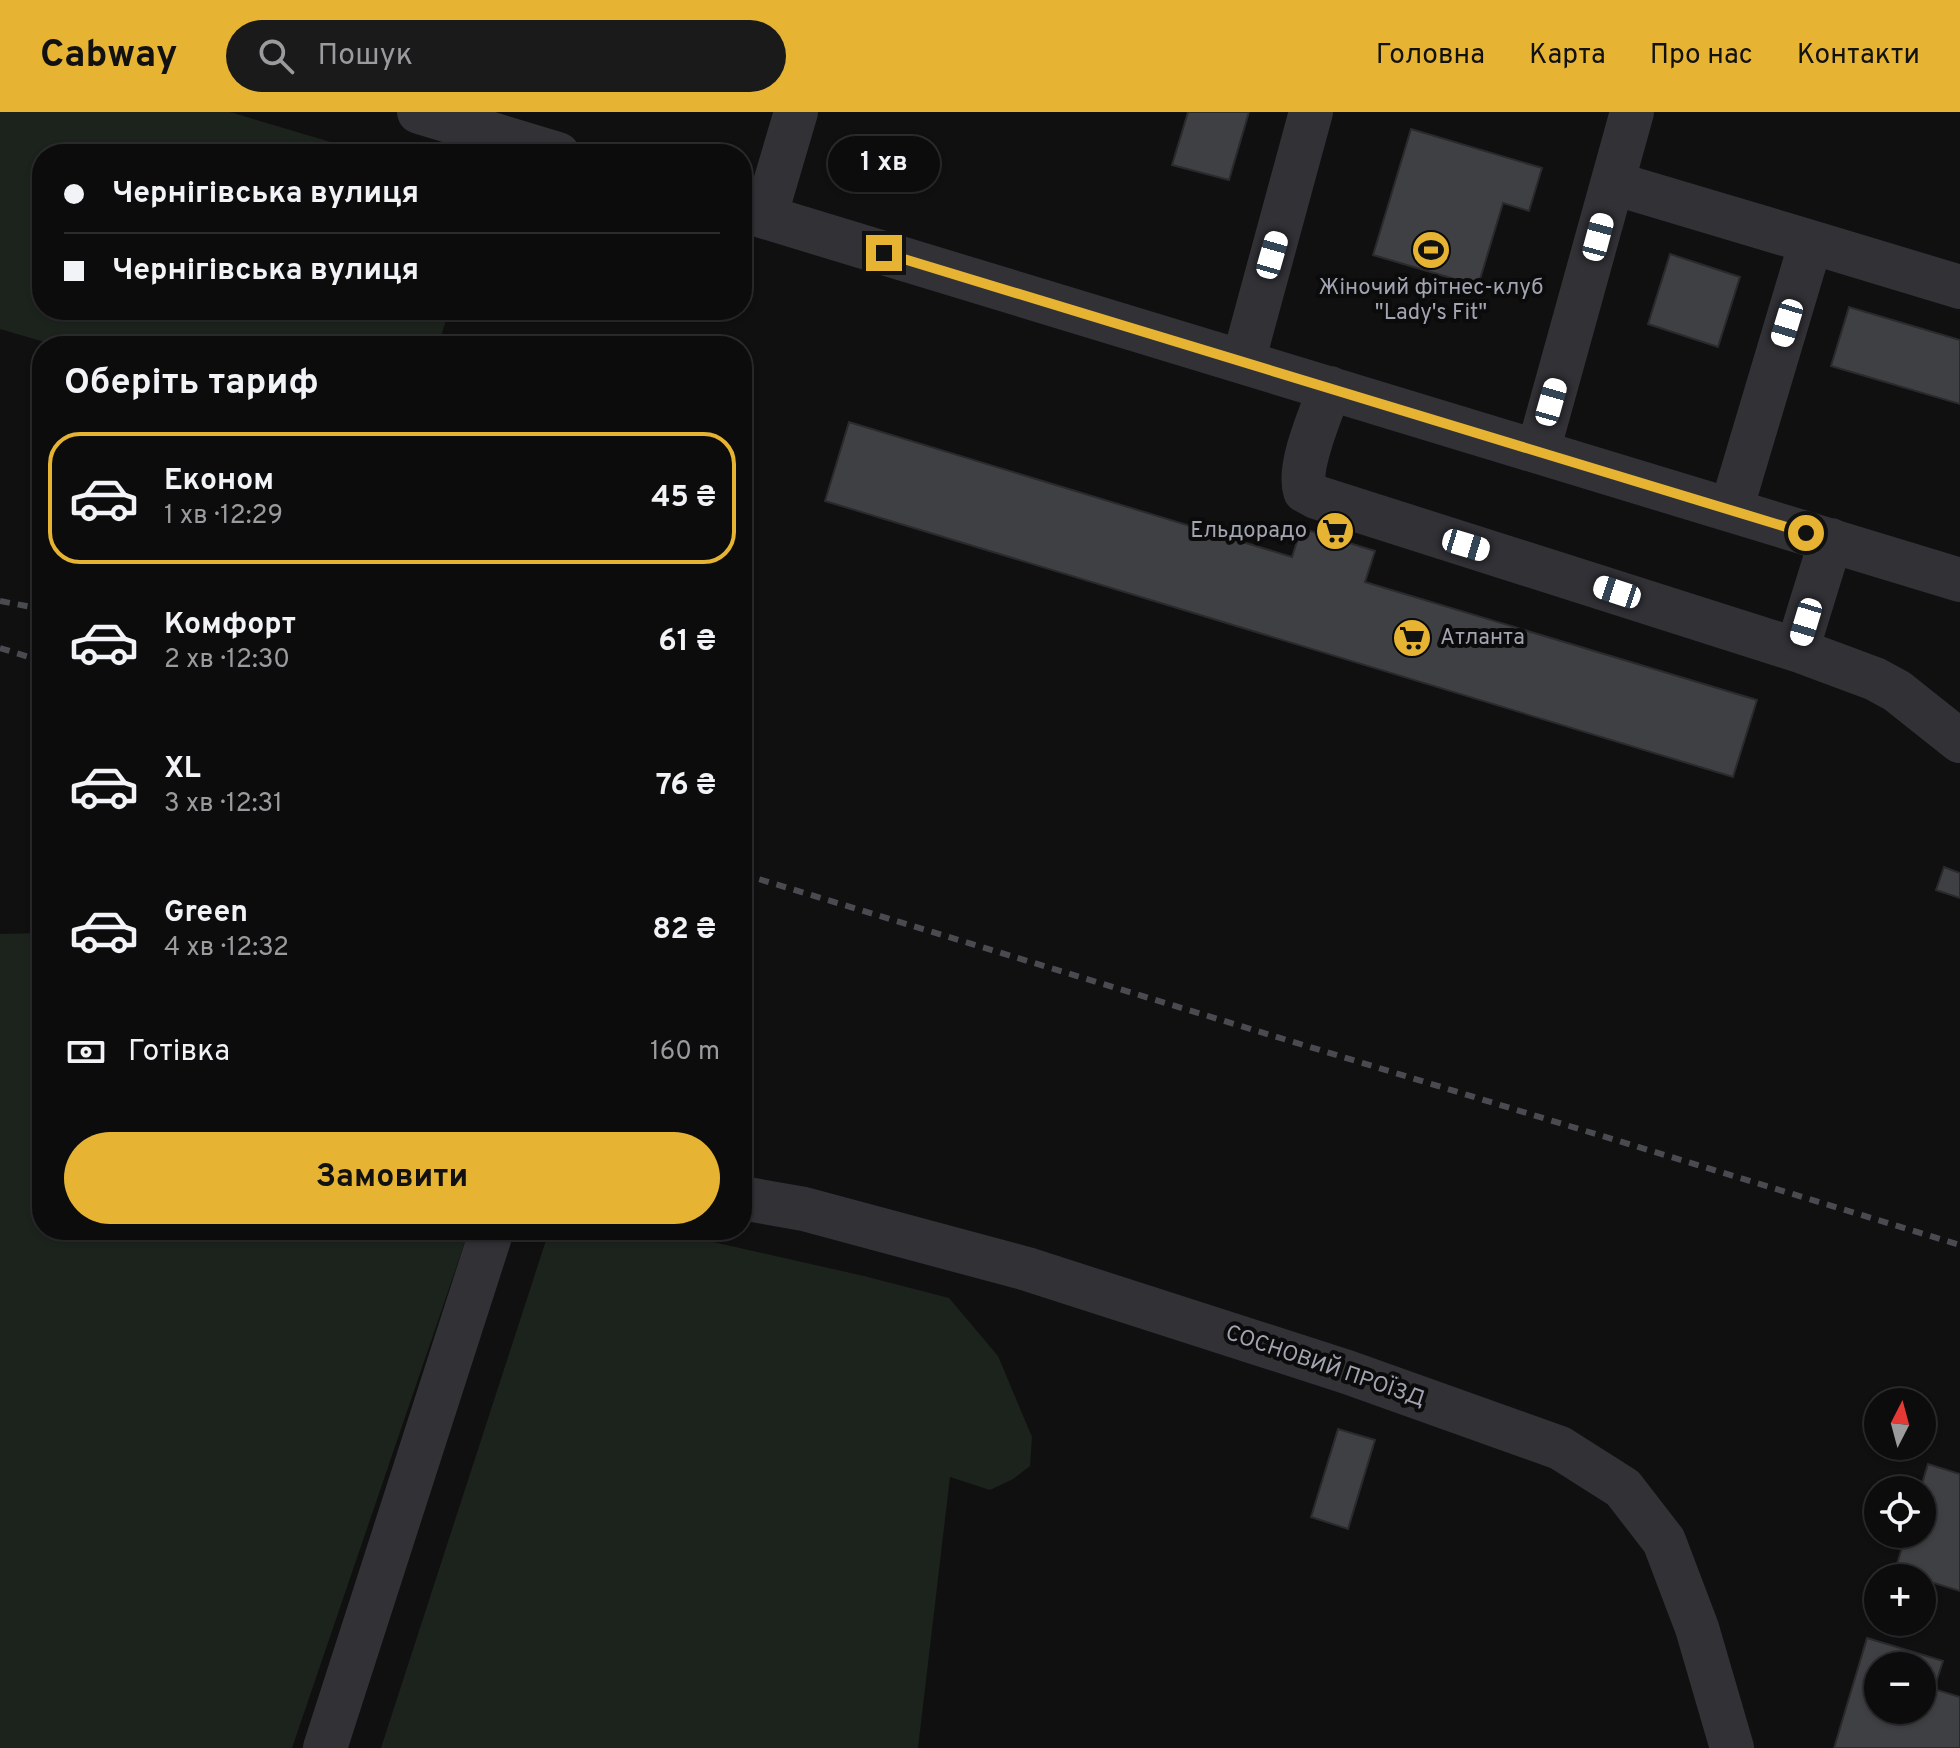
<!DOCTYPE html>
<html lang="uk">
<meta charset="utf-8">
<style>
:root{--surface:#0c0c0d;--page:#1a1a1b;--text:#f1f3f6;--muted:#9a9b9d;--line:#2c2c2e;--accent:#e6b432}
body{margin:0;font-family:Overpass,sans-serif;background:var(--page);color:var(--text);height:100vh;display:flex;flex-direction:column;font-size:30px;white-space:nowrap}
*{box-sizing:border-box;margin:0}
p{font-size:26px;color:var(--muted)}
.icon{flex:none;width:44px;height:44px;fill:none;stroke:currentColor;stroke-width:2;stroke-linecap:round;stroke-linejoin:round}
.map{position:relative;flex:1;overflow:hidden}
.panel{position:absolute;left:32px;top:224px;width:720px;height:904px;display:flex;flex-direction:column;background:var(--surface);border-radius:32px;box-shadow:0 2px 6px #0004,0 0 0 2px var(--line)}
.panel>*{flex:none}
.banner{position:absolute;left:32px;top:32px;width:720px;height:176px;border-radius:32px;box-shadow:0 2px 6px #0004,0 0 0 2px var(--line);display:grid;align-content:center;height:176px;padding:0 32px;background:var(--surface)}
.needle{width:52px;rotate:6deg}
.fabs{position:absolute;left:1864px;top:1276px;display:grid;gap:16px}
.fabs a{display:grid;place-items:center;width:72px;height:72px;border-radius:50%;background:var(--surface);box-shadow:0 2px 6px #0004,0 0 0 2px var(--line);font-size:40px}
.end{position:absolute;width:36px;height:36px;margin:-18px;border:10px solid #e6b432;background:#111;box-shadow:0 0 0 4px #111}
.from{border-radius:50%}
.bubble{position:absolute;height:56px;border-radius:28px;background:var(--surface);box-shadow:0 2px 6px #0004,0 0 0 2px var(--line);font-size:26px;font-weight:700;line-height:56px;text-align:center}
.car{position:absolute;width:24px;height:48px;margin:-24px -12px;border-radius:10px;box-shadow:0 0 6px 2px #0007;background:linear-gradient(#fff 24%,#345 0 40%,#fff 0 76%,#345 0 86%,#fff 0)}
.banner b{display:flex;align-items:center;gap:28px;height:76px;font-size:30px}
.banner b+b{border-top:2px solid var(--line)}
.banner i{width:20px;height:20px;background:var(--text)}
ul{padding:0;list-style:none}
li{display:flex;align-items:center;gap:24px;height:132px;margin:0 16px 12px;padding:0 16px;border:4px solid transparent;border-radius:32px}
li div{flex:1}
li b{display:block;font-size:30px}
li em{font-style:normal;font-weight:700}
li.on{border-color:var(--accent)}
li>.icon{width:72px;height:72px;stroke-width:1.5}
h2{padding:0 32px;font-size:36px;line-height:96px}
.pay{display:flex;align-items:center;gap:20px;height:88px;padding:0 32px;font-size:30px}
.pay p{margin-inline-start:auto}
.action{display:flex;gap:16px;margin-top:auto;padding:16px 32px}
.action a{flex:1;height:92px;border-radius:48px;background:var(--accent);color:#111;font-size:32px;font-weight:700;line-height:92px;text-align:center}
header{display:flex;align-items:center;gap:48px;box-sizing:border-box;height:112px;padding:0 40px;background:var(--accent);color:#111}
header strong{font-size:38px}
nav{display:flex;gap:44px;margin-inline-start:auto;font-size:28px}
.search{width:560px;height:72px;background:var(--page);display:flex;align-items:center;gap:20px;box-sizing:border-box;padding:0 28px;border-radius:44px;color:var(--muted);font-size:30px}
.map>svg:first-child{display:block}
.green{fill:#1c231d}
.building{fill:#3f4044;stroke:#2a2a2d;stroke-width:2;fill-rule:evenodd}
.lines{fill:none;stroke-linecap:round;stroke-linejoin:round}
.minor{stroke:#313136;stroke-width:44}
.rail{stroke:#4a4b50;stroke-width:6;stroke-dasharray:10 8;stroke-linecap:butt}
.route{stroke:#e6b432;stroke-width:10}
.labels{text-anchor:middle;dominant-baseline:central;stroke-width:8;stroke-linejoin:round;paint-order:stroke}
.poi-label{font-size:22px;fill:#a2a5b1;stroke:#0b0b0c}
.street-label{font-size:22px;fill:#a2a5b1;stroke:#0b0b0c}
</style>
<header>
<strong>Cabway</strong>
<div class="search"><svg class="icon" aria-label="search" viewBox="0 0 24 24"><circle cx="10" cy="10" r="6"/><path d="M15 15l6 6"/></svg>Пошук</div>
<nav><a>Головна</a><a>Карта</a><a>Про нас</a><a>Контакти</a></nav>
</header>
<div class="map">
<svg width="1960" height="1636" viewBox="0 0 1960 1636">
<rect width="100%" height="100%" fill="#101011"/>
<path class="green" d="M0 0H230L371 42H42V198H449L438 234H58L0 217Z
M42 821V1118H469L292 1636H0V822Z
M555 1118H660L864 1164 949 1186 998 1244 1032 1325 1030 1354 1013 1367 990 1378 950 1365 918 1636H381L549 1119Z"/>
<path class="building" d="M1188 0H1249L1229 68 1172 53Z
M1411 17 1542 56 1529 99 1503 91 1478 174 1373 143Z
M1670 142 1740 165 1718 235 1648 212Z
M1849 195 1960 228V292L1831 254Z
M849 310 1292 445 1301 416 1375 439 1365 470 1757 588 1733 665 825 389Z
M1944 755 1960 761V786L1936 778Z
M1338 1317 1375 1328 1348 1417 1311 1405Z
M1928 1352 1960 1362V1479L1895 1459 1906 1422H1922V1378H1920Z
M1867 1526 1943 1549 1934 1577 1960 1585V1636H1834ZM1878 1554H1922V1598H1878Z"/>
<g class="lines">
<path class="minor" d="M419 0 558 42
M1613 71 1811 130
M742 98 1960 468
M765 105 796 0
M1243 250 1311 0
M1330 276C1321 302 1297 354 1305 379L1316 385 1797 538
M1538 339 1632 0
M1731 398 1811 130 1960 175
M1831 428 1797 538 1875 567 1897 579 1960 629
M742 1086 804 1097 1027 1157 1347 1260 1560 1336 1623 1376 1664 1429 1697 1516 1732 1636
M325 1636 492 1118"/>
<path class="rail" d="M0 489 42 497
M0 536 42 549
M742 762 1960 1133"/>
</g>
<g class="lines">
<path class="route" d="M884 141 1806 421"/>
</g>
<defs>
<g id="stadium-disc" transform="scale(2)"><circle r="9.5" fill="#e6b432" stroke="#0b0b0c"/><path d="M0-5a6.5 5 0 1 0 0 10a6.5 5 0 1 0 0-10ZM-3.5-1.8h7v3.6h-7Z" fill="#111"/></g>
<g id="supermarket-disc" transform="scale(2)"><circle r="9.5" fill="#e6b432" stroke="#0b0b0c"/><path d="M-6-5.5h2.5l.6 2H6L4.5 2H-2.5L-4.4-4H-6ZM-1.5 3.2a1.3 1.3 0 1 0 .1 0ZM3 3.2a1.3 1.3 0 1 0 .1 0Z" fill="#111"/></g>
</defs>
<g fill-rule="evenodd">
<use href="#stadium-disc" x="1431" y="138"/>
<use href="#supermarket-disc" x="1335" y="419"/>
<use href="#supermarket-disc" x="1412" y="526"/>
</g>
<g class="labels">
<g class="poi-label">
<text x="1431" y="176">Жіночий фітнес-клуб<tspan x="1431" dy="25">"Lady's Fit"</tspan></text>
<text x="1307" y="419" text-anchor="end">Ельдорадо</text>
<text x="1440" y="526" text-anchor="start">Атланта</text>
</g>
<g class="street-label">
<text transform="translate(1325 1255) rotate(19)">СОСНОВИЙ ПРОЇЗД</text>
</g>
</g>
</svg>
<div class="fabs">
<a><svg class="needle" viewBox="-14 -14 28 28"><path d="M0-13l5 13h-10z" fill="#e53935"/><path d="M0 13l5-13h-10z" fill="#9a9b9d"/></svg></a>
<a><svg class="icon" aria-label="locate" viewBox="0 0 24 24"><circle cx="12" cy="12" r="6"/><path d="M12 2v4M12 18v4M2 12h4M18 12h4"/></svg></a>
<a>+</a>
<a>−</a>
</div>
<i class="end from" style="left:1806px;top:421px"></i>
<i class="end" style="left:884px;top:141px"></i>
<div class="bubble" style="left:828px;top:24px;width:112px">1 хв</div>
<i class="car" style="left:1598px;top:125px;rotate:15deg"></i>
<i class="car" style="left:1272px;top:143px;rotate:16deg"></i>
<i class="car" style="left:1787px;top:211px;rotate:197deg"></i>
<i class="car" style="left:1551px;top:290px;rotate:16deg"></i>
<i class="car" style="left:1466px;top:433px;rotate:107deg"></i>
<i class="car" style="left:1617px;top:480px;rotate:288deg"></i>
<i class="car" style="left:1806px;top:510px;rotate:197deg"></i>
<div class="banner">
<b><i class="from"></i>Чернігівська вулиця</b>
<b><i></i>Чернігівська вулиця</b>
</div>
<section class="panel">
<h2>Оберіть тариф</h2>
<ul>
<li class="on"><svg class="icon" aria-label="car" viewBox="0 0 24 24"><path d="M5 17H2v-5l4-1 3-4h7l3 4 3 1v5h-3M9 17h6M6 11h13"/><circle cx="7" cy="17" r="2"/><circle cx="17" cy="17" r="2"/></svg><div><b>Економ</b><p>1 хв · 12:29</p></div><em>45 ₴</em></li>
<li><svg class="icon" aria-label="car" viewBox="0 0 24 24"><path d="M5 17H2v-5l4-1 3-4h7l3 4 3 1v5h-3M9 17h6M6 11h13"/><circle cx="7" cy="17" r="2"/><circle cx="17" cy="17" r="2"/></svg><div><b>Комфорт</b><p>2 хв · 12:30</p></div><em>61 ₴</em></li>
<li><svg class="icon" aria-label="car" viewBox="0 0 24 24"><path d="M5 17H2v-5l4-1 3-4h7l3 4 3 1v5h-3M9 17h6M6 11h13"/><circle cx="7" cy="17" r="2"/><circle cx="17" cy="17" r="2"/></svg><div><b>XL</b><p>3 хв · 12:31</p></div><em>76 ₴</em></li>
<li><svg class="icon" aria-label="car" viewBox="0 0 24 24"><path d="M5 17H2v-5l4-1 3-4h7l3 4 3 1v5h-3M9 17h6M6 11h13"/><circle cx="7" cy="17" r="2"/><circle cx="17" cy="17" r="2"/></svg><div><b>Green</b><p>4 хв · 12:32</p></div><em>82 ₴</em></li>
</ul>
<div class="pay"><svg class="icon" aria-label="cash" viewBox="0 0 24 24"><path d="M3 7h18v10H3z"/><circle cx="12" cy="12" r="2"/></svg>Готівка<p>160 m</p></div>
<div class="action"><a>Замовити</a></div>
</section>
</div>
